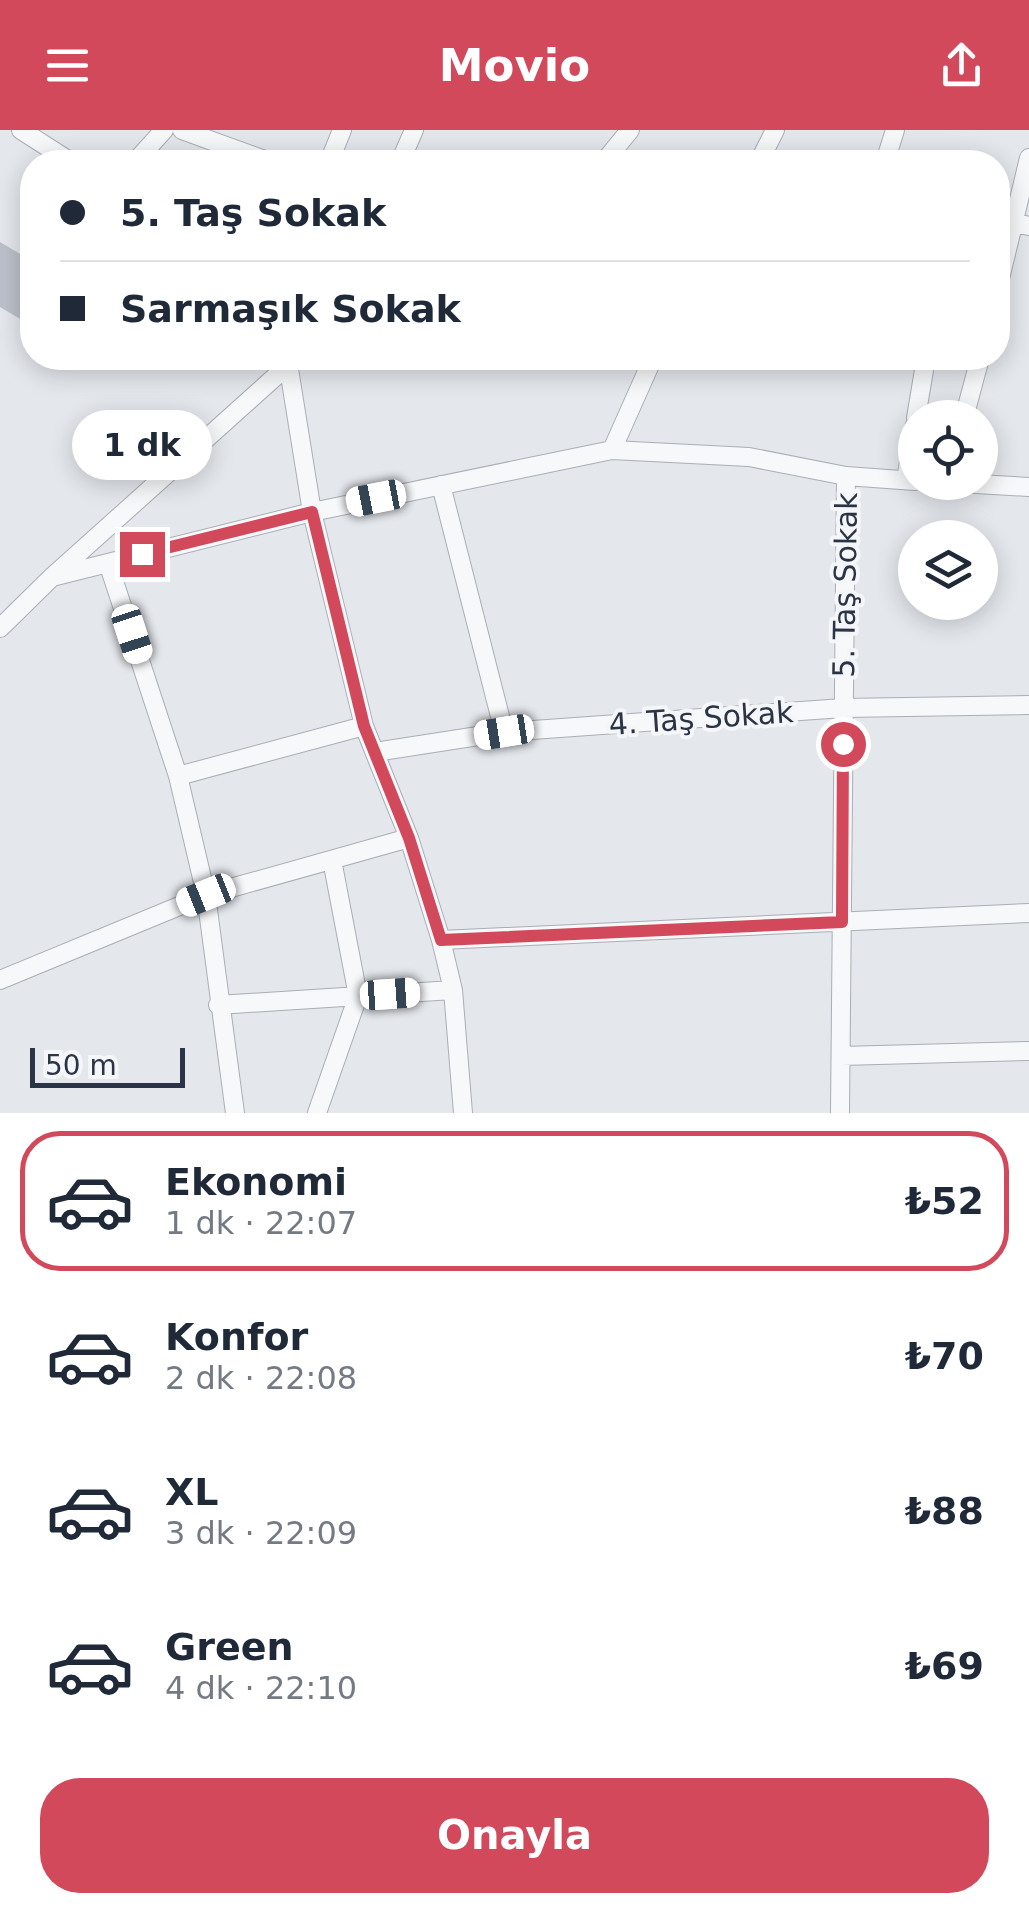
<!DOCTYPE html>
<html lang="tr">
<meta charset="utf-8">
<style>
:root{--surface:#fff;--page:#f2f2f3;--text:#1f2937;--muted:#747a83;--line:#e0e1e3;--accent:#d1495b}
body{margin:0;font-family:"DejaVu Sans",sans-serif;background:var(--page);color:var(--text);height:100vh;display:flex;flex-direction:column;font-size:38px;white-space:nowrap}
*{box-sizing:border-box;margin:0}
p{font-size:32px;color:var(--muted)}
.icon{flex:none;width:55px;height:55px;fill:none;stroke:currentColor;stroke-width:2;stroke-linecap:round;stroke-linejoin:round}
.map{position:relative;height:983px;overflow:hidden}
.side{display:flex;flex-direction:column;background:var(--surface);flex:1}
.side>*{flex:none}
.top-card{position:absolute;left:20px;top:20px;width:990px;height:220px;border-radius:40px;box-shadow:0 5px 25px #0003;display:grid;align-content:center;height:220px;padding:0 40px;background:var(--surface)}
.fabs{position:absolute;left:898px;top:270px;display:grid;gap:20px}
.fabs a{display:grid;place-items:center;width:100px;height:100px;border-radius:50%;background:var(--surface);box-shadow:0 5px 25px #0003;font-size:50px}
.scale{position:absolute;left:30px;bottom:25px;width:155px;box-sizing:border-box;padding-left:10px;border:5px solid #2b3445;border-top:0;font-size:28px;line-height:35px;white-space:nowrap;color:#2b3445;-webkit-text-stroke:8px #f4f6f9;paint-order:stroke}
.end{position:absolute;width:45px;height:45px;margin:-22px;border:12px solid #d1495b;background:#fff;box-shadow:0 0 0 5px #fff}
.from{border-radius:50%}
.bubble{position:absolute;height:70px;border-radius:35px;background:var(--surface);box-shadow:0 5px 25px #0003;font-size:32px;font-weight:700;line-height:70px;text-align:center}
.car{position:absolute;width:30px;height:60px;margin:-30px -15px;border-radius:12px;box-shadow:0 0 8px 2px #0007;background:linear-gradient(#fff 24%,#345 0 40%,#fff 0 76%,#345 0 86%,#fff 0)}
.top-card b{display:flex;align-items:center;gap:35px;height:95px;font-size:38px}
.top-card b+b{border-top:2px solid var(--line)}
.top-card i{width:25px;height:25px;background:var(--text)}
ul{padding:18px 0 0;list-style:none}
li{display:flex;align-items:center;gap:30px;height:140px;margin:0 20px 15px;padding:0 20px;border:5px solid transparent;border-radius:40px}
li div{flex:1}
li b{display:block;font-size:38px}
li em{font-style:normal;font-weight:700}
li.selected{border-color:var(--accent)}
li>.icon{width:90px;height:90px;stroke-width:1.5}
.cta{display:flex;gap:20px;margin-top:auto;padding:20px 40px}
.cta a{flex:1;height:115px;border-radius:40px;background:var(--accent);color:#fff;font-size:40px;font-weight:700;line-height:115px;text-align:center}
header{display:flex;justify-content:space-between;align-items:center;height:130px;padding:0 40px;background:var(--accent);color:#fff;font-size:45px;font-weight:700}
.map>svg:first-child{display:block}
.building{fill:#bbc0ca}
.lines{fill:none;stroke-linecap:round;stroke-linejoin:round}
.minor-casing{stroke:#a9aeb7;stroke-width:20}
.minor{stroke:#f7f8fa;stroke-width:18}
.route{stroke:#d1495b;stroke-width:12}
.labels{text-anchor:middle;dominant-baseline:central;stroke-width:8;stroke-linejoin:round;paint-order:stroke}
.street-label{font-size:30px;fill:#2b3445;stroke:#f4f6f9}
</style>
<header><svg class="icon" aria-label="menu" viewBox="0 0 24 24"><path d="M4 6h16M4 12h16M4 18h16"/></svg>Movio<svg class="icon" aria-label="share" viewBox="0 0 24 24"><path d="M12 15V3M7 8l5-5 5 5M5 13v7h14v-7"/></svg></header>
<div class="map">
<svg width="1029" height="983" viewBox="0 0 1029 983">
<rect width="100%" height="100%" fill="#e4e7ec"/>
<path class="building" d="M0 112 32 131V196L0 177Z"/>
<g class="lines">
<g class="minor-casing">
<path id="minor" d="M21 0 71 32
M182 0 270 32
M135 32 164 0
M329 32 342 0
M400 32 414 0
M604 32 630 0
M759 32 775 0
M885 32 895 0
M998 89 1029 96
M998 157 1029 28
M288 233 312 382 364 596 409 708 441 810 453 860 463 983
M916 288 926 228
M964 288 980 228
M612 320 653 228
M906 350 915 295
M943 352 1029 357
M441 355 504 602
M108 433 178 646 206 765 235 983
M52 447 312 382 612 320 749 327 846 346 915 351
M0 498 52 447 295 229
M375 622 504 602 843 578 1029 575
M178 646 364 596
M441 810 1029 783
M0 850 206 765 409 708
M218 875 453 860
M841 926 1029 921
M317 983 358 866 332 730
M840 983 846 346"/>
</g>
<use href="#minor" class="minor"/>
</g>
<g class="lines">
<path class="route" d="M142 424 312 382 364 596 409 708 441 810 842 792 843 614"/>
</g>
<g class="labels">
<g class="street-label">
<text transform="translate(845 455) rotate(-89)">5. Taş Sokak</text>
<text transform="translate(701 588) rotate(-4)">4. Taş Sokak</text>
</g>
</g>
</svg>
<div class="fabs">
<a><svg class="icon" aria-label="locate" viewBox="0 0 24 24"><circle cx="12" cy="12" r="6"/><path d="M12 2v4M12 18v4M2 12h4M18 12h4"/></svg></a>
<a><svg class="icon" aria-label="layers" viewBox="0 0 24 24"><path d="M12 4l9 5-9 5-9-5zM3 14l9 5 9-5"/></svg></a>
</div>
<div class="scale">50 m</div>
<i class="end from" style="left:843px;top:614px"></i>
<i class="end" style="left:142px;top:424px"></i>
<div class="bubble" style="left:72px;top:280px;width:140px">1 dk</div>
<i class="car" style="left:376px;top:368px;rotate:259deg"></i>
<i class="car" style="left:132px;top:504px;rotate:162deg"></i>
<i class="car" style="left:504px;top:602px;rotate:261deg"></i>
<i class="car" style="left:206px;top:765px;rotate:248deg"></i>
<i class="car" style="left:390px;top:864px;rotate:86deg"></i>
<div class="top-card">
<b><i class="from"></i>5. Taş Sokak</b>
<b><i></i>Sarmaşık Sokak</b>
</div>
</div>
<section class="side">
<ul>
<li class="selected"><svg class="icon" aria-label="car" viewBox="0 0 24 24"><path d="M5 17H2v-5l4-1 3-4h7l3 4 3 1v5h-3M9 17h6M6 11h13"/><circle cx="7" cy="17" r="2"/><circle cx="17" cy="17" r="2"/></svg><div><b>Ekonomi</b><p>1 dk · 22:07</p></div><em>₺52</em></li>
<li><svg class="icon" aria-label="car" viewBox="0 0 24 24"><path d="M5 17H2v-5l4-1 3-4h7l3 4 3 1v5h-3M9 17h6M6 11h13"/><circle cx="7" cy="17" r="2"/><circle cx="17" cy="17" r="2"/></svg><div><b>Konfor</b><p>2 dk · 22:08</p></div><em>₺70</em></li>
<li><svg class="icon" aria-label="car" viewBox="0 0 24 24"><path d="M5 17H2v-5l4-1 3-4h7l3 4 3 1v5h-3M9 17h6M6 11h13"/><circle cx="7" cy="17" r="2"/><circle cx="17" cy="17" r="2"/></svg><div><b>XL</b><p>3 dk · 22:09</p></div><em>₺88</em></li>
<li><svg class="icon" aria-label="car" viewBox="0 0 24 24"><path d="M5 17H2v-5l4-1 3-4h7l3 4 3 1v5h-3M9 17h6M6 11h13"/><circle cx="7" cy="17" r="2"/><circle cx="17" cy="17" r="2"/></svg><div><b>Green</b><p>4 dk · 22:10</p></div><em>₺69</em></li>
</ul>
<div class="cta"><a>Onayla</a></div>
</section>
